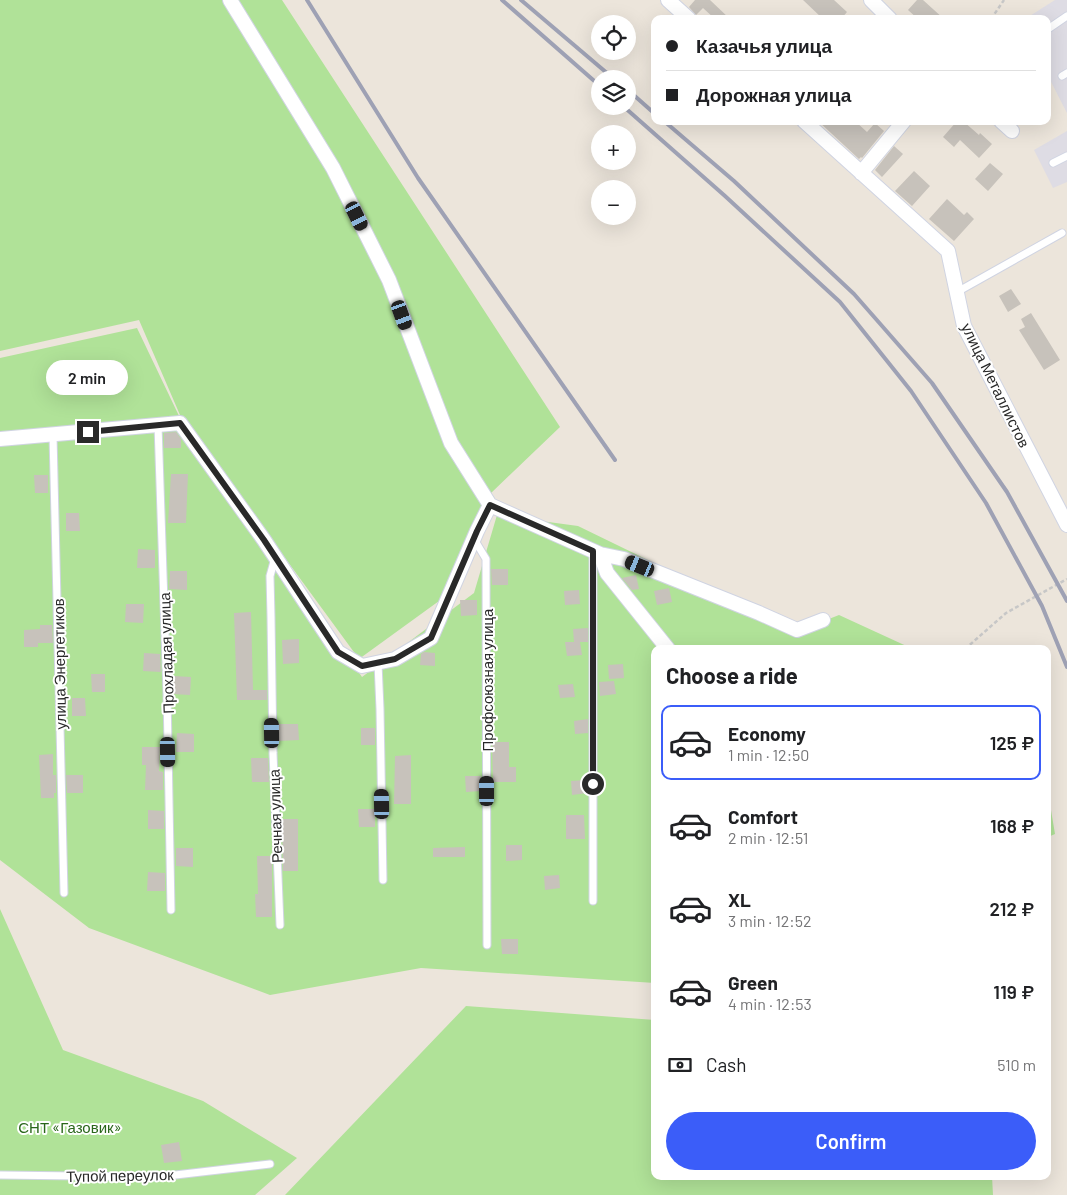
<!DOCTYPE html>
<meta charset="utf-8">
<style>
:root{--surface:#fff;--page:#f2f2f2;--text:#202124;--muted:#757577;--line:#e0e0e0;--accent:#3b5df9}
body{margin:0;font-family:Barlow,sans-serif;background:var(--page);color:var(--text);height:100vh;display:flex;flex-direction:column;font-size:19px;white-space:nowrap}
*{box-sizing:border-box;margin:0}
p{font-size:16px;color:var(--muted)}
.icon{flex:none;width:28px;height:28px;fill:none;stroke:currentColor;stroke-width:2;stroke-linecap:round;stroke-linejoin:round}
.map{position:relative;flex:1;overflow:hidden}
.sheet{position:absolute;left:651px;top:645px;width:400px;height:535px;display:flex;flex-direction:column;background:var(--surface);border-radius:10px;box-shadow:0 5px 20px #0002}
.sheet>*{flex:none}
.top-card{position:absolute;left:651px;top:15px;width:400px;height:110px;border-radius:10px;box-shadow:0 5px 20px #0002;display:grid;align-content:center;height:110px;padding:0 15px;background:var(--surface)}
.controls{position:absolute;left:591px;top:15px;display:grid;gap:10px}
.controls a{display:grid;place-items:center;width:45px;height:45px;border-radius:50%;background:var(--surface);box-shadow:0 5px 20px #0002;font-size:25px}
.end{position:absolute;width:22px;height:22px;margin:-11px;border:6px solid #292929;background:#fff;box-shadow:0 0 0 2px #fff}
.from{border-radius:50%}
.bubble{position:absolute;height:35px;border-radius:18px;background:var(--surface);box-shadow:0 5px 20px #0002;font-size:16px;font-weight:600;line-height:35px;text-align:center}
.car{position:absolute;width:15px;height:30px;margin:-15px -8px;border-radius:6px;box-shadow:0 0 4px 1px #0007;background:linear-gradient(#222 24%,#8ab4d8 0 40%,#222 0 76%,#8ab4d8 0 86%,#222 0)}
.top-card b{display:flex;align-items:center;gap:18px;height:48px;font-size:19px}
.top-card b+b{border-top:1px solid var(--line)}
.top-card i{width:12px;height:12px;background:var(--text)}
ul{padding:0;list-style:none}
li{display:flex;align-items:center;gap:15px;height:75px;margin:0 10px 8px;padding:0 5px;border:2px solid transparent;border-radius:10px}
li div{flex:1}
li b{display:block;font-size:19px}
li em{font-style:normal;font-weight:600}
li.selected{border-color:var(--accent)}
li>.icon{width:45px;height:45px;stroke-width:1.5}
h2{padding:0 15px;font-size:22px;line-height:60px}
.pay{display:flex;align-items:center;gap:12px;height:55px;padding:0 15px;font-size:19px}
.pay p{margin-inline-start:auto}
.button{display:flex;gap:10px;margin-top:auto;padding:10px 15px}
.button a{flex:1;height:58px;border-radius:30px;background:var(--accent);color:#fff;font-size:20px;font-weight:600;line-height:58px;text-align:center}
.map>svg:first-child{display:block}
.industrial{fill:#dedce4}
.green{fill:#b0e298}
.building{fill:#c7c2bb}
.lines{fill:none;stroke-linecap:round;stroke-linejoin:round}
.service-casing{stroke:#d0d4e2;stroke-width:9}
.minor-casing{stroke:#d0d4e2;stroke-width:16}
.path{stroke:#c7c7c7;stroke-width:2.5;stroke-dasharray:4 2.5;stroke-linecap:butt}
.service{stroke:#fff;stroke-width:7}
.minor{stroke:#fff;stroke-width:14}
.rail{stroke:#9ea1b4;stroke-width:4}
.route{stroke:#292929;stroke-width:6}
.labels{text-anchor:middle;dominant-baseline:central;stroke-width:4;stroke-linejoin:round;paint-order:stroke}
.street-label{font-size:15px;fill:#292929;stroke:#fff}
.park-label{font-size:15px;fill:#29661a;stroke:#fff}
</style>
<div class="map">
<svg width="1067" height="1195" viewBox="0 0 1067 1195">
<rect width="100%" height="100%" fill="#ece5db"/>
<path class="industrial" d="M1055 0H1067V113L1048 76V19H1025Z
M1067 131V182L1053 188 1034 150Z"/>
<path class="green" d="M0 0H282L560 427 490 494 439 601 359 659 180 415 139 320 0 351Z
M137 328 180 418 362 677 474 593 497 515 578 526 796 632 839 615 913 649H655V983L421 968 270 995 89 928 0 860V358Z
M1048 792 1055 834 1048 837Z
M0 909 63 1050 203 1101 297 1158 255 1195H0Z
M466 1006 655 1020V1176H992L993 1195H285Z"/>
<path class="building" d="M695 0H710L730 19H715L703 8 696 15 689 7Z
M803 0H834L847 12 841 19H823Z
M917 0H923L944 19H918L908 10Z
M818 121H855L867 132 875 123 884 131 862 158 861 157 859 159Z
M957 121H963L979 135 980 133 992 144 979 158 960 140 954 147 943 137Z
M894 146 903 154 882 177 875 170Z
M990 163 1003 174 988 191 975 179Z
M914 171 930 186 912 206 895 191Z
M947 199 964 215 967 212 974 219 954 241 929 219Z
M1011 289 1021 304 1008 312 999 296Z
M1031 313 1060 360 1044 370 1019 330 1025 327 1021 319Z
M176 432 181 439V448H164V433Z
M171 474H188L186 523H168Z
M34 475H48V493H35Z
M66 513H79L80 531H66Z
M138 549 155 550V568H137Z
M491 569H508V585H492Z
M170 571H187V590L169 589Z
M636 575 639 589 632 590 622 578Z
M669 588 672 602 657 605 654 591Z
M579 590 580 604 565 605 564 591Z
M460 600H477V615L461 616Z
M126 604H144L143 623 125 622Z
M251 612 253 690H267V700H237L234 613Z
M40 625H52L53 643H38V647H24V630L40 629Z
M588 628V642H580L582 655 567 656 565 642H574L573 629Z
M299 639V663L283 664 282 640Z
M424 652 435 653V666L420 665 421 654Z
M144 653 160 654 161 672 143 671Z
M623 664 624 678 609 679 608 665Z
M91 674H105V692H92Z
M173 676 191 677 190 695 172 694Z
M614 681 616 694 600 696 599 682Z
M573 684 575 697 560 698 558 685Z
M72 698H85L86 716H72Z
M588 719V733L575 734 574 721Z
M278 724H298L299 740 278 741Z
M361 728H375V745H361Z
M177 733 194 734V752H176Z
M492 742H509V767H516V782H493Z
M142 747H160L159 771 163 772V790H145L146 765H142Z
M53 754V775H56V793H54V798H41L39 755Z
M411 755V804H394L395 756Z
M251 758H268L269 782H252Z
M66 775H83V793H67Z
M465 776H481V791L466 792Z
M586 780 587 793 572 795 571 781Z
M358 809H375V827H359Z
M148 810 164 811V829H148Z
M566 815H584L585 839H566Z
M282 819H298V871H283Z
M506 845H522V860L506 861Z
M465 847V857H433V848Z
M176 848H193V867L176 866Z
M257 856H272V917H256L255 894H258Z
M148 872 165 873V891H147Z
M559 875 560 888 545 890 544 876Z
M501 939H518V954H502Z
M179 1142 182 1161 164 1163 161 1145Z"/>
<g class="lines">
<g class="service-casing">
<path id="service" d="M1048 29 1067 16
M1062 76 1067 73
M1053 163 1067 156
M957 292 1062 233
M158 425 167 692 171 910
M53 435 64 893
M474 539 486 559 487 945
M275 558 270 576 271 617 273 753 280 925
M378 663 380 709 383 880
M593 901V551
M0 1175 158 1177 270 1164"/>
</g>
<g class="minor-casing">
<path id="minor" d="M230 0 333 168 389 280 451 443 490 505
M668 0 689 19
M871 0 890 19
M804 121 948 251 964 326 1067 525
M1001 121 1012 131
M861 173 904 121
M0 439 180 423 264 540 338 652 362 666 395 659 431 638 477 531 490 505 600 554 607 573 668 649
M600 554 624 559 759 613 797 630 823 620"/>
</g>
<path class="path" d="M991 19 1004 0
M965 649 1006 613 1067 579"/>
<use href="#service" class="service"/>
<use href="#minor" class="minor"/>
<path class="rail" d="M307 0 418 178 615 460
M502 0 600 86
M521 0 614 79
M628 90 655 114
M623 106 725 196 840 302 911 391 986 503 1042 606 1067 667
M664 121 734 181 854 294 932 383 1007 492 1067 601"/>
</g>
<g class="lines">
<path class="route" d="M88 432 180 423 264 540 338 652 362 666 395 659 431 638 477 531 490 505 593 551V784"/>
</g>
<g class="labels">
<g class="street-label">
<text transform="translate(996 385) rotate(64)">улица Металлистов</text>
<text transform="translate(166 653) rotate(-92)">Прохладая улица</text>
<text transform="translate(59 664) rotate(-91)">улица Энергетиков</text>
<text transform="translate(487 680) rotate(-90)">Профсоюзная улица</text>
<text transform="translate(275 816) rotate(-92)">Речная улица</text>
<text transform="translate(120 1175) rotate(-1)">Тупой переулок</text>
</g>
<g class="park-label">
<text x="70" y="1127">СНТ «Газовик»</text>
</g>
</g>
</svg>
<div class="controls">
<a><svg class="icon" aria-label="locate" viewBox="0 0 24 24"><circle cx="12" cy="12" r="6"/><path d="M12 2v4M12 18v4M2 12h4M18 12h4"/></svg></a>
<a><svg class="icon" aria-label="layers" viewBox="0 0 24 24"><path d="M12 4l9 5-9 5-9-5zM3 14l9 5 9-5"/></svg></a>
<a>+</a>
<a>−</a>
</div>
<i class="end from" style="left:593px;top:784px"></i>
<i class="end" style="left:88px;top:432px"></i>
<div class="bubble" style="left:46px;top:360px;width:82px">2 min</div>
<i class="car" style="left:357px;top:216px;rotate:154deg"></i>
<i class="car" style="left:402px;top:315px;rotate:160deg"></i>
<i class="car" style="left:640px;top:566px;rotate:292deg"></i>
<i class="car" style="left:272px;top:733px;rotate:359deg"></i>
<i class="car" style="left:168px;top:752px;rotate:179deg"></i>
<i class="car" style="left:487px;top:791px;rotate:0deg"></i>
<i class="car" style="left:382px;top:804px;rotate:359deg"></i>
<div class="top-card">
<b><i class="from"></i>Казачья улица</b>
<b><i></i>Дорожная улица</b>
</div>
<section class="sheet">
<h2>Choose a ride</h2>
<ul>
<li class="selected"><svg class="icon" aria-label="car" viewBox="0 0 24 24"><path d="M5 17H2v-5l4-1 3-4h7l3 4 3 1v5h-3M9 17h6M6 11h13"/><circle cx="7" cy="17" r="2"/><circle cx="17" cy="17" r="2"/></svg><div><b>Economy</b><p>1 min · 12:50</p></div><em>125 ₽</em></li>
<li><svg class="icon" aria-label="car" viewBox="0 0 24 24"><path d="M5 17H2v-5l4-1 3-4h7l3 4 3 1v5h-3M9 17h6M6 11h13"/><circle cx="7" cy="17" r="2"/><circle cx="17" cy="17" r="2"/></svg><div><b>Comfort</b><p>2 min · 12:51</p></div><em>168 ₽</em></li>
<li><svg class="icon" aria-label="car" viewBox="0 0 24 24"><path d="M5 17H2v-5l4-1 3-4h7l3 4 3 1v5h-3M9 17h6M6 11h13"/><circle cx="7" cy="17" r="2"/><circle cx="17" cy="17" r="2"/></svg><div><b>XL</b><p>3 min · 12:52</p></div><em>212 ₽</em></li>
<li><svg class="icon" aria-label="car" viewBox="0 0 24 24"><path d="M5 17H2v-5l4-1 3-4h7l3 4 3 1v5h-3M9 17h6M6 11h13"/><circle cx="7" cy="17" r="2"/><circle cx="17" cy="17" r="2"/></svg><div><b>Green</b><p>4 min · 12:53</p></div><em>119 ₽</em></li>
</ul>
<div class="pay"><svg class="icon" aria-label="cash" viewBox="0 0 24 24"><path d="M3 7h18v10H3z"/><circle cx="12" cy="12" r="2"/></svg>Cash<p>510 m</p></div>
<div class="button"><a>Confirm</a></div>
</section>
</div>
